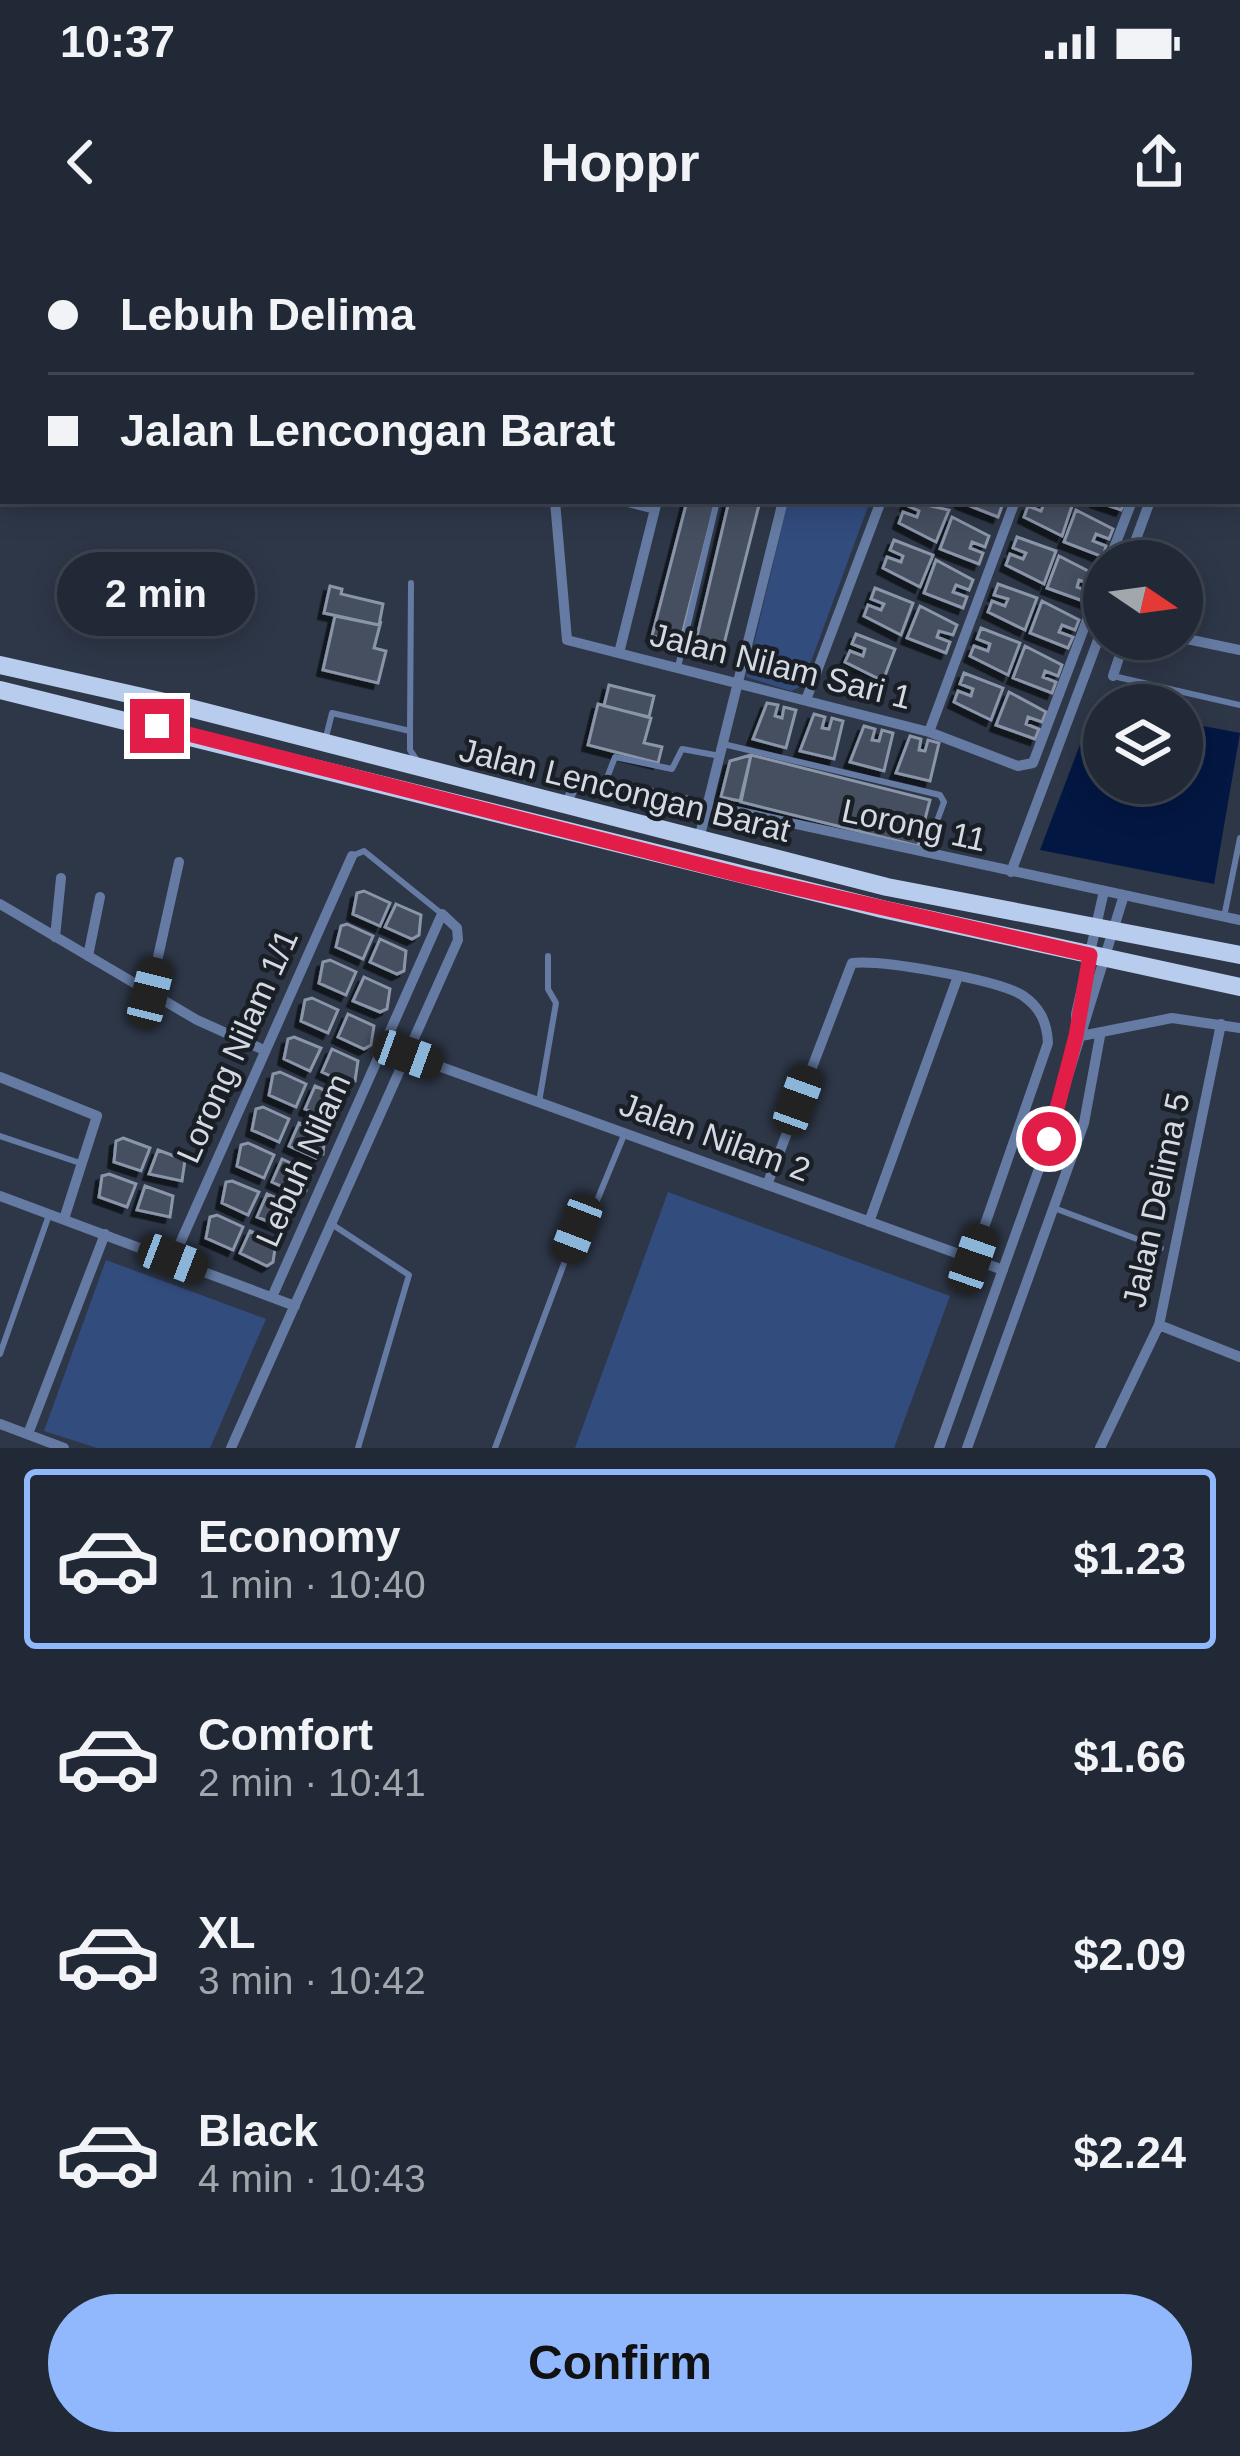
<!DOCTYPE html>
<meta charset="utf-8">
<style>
:root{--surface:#222936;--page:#2e3542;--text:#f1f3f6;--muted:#a2a6ad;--line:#3f4551;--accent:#91b8fd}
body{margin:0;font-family:Helvetica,sans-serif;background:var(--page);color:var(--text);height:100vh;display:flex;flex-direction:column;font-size:45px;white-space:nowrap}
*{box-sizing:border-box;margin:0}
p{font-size:39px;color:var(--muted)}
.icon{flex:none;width:66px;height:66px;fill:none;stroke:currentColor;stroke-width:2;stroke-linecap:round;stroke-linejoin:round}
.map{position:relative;height:1208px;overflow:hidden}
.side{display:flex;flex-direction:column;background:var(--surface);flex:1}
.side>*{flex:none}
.guide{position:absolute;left:0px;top:0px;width:1242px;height:264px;box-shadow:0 6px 30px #0003,0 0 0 3px var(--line);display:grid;align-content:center;height:264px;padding:0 48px;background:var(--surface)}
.needle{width:78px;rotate:103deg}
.fabs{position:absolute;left:1083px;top:300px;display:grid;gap:24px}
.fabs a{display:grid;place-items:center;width:120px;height:120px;border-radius:50%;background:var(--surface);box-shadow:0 6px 30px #0003,0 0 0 3px var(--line);font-size:60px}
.end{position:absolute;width:54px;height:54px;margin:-27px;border:15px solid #e11d48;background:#fff;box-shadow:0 0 0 6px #fff}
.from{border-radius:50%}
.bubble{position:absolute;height:84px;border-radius:42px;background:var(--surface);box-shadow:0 6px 30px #0003,0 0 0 3px var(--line);font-size:39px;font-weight:800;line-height:84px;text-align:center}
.car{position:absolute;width:36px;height:72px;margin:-36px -18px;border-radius:15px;box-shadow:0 0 9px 3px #0007;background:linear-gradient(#222 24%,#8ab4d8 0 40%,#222 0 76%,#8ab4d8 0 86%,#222 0)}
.guide b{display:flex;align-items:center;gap:42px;height:114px;font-size:45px}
.guide b+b{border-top:3px solid var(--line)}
.guide i{width:30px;height:30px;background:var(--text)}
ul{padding:21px 0 0;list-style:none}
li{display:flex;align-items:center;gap:36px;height:180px;margin:0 24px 18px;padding:0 24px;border:6px solid transparent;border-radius:12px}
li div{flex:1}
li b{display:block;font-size:45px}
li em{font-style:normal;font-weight:800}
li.current{border-color:var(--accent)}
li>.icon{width:108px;height:108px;stroke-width:1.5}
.primary-button{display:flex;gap:24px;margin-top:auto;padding:24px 48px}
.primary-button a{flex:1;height:138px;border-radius:72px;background:var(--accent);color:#111;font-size:48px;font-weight:800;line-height:138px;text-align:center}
.status{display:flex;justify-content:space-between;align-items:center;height:84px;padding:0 60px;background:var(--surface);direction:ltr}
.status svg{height:33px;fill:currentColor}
header{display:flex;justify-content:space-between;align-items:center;height:156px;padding:0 48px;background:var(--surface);font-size:54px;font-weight:800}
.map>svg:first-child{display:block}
.green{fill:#324c7e}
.water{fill:#031743}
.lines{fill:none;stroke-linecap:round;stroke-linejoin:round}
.river{stroke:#031743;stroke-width:21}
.building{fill:#454f61;stroke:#8a95a9;stroke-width:3;filter:url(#shadow)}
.service{stroke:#657ba3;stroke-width:6}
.minor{stroke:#657ba3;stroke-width:10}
.trunk{stroke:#b8ccee;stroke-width:18}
.route{stroke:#e11d48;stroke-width:15}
.labels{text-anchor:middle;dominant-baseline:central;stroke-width:9;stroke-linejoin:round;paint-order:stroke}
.street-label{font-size:33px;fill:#d4dae4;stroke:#1a1f26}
</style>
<div class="status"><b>10:37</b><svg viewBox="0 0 49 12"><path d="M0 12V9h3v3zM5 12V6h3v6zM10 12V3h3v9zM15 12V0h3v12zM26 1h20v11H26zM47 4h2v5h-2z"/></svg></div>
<header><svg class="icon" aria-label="back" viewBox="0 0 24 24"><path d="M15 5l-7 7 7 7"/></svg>Hoppr<svg class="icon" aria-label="share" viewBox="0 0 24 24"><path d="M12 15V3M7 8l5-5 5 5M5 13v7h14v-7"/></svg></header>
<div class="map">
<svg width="1240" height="1208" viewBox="0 0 1240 1208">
<defs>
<filter id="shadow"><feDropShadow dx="-5.5" dy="5.5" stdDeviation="0" flood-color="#0009"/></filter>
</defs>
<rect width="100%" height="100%" fill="#2e3748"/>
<path class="green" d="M0 0H833L834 3H3V165Z
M788 261H870L802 446 791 451 746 437Z
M668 952 950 1056 894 1208H575Z
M106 1020 266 1079 210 1208H97L44 1191Z"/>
<path class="water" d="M1095 465 1104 466V543H1182V482L1240 493 1214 644 1040 610Z"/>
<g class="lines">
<path class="river" d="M0 178 3 179"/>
</g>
<path class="building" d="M687 261H716L680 403 652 396Z
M729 261H760L722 412 695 405Z
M908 261 949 270 936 302 899 283 903 272 917 277 919 271 906 265Z
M989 261 1002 266 998 277 960 262Z
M1034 261 1073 263 1062 296 1024 277 1028 266 1041 271 1044 264Z
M1095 261H1125L1121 270Z
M1076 270 1113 289 1109 299 1096 294 1093 301 1106 306 1103 317 1064 302Z
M952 277 989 296 985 307 972 302 970 308 983 313 979 324 940 309Z
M1017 297 1056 311 1044 344 1006 325 1010 314 1023 319 1026 313 1013 308Z
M894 300 933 315 920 347 883 328 887 317 901 322 903 316 890 310Z
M1059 316 1096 335 1092 345 1079 340 1077 347 1090 352 1086 362 1047 348Z
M936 320 973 340 969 350 956 345 953 352 967 357 963 368 924 353Z
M998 344 1037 358 1025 390 988 372 992 361 1005 366 1008 359 994 355Z
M330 346 342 349 341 354 383 364 379 385 324 373Z
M875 348 913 363 901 395 864 376 868 365 881 370 884 364 871 359Z
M1042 361 1079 380 1075 390 1062 385 1059 392 1073 397 1068 408 1030 393Z
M920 366 957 385 953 395 939 391 937 397 950 402 946 413 907 398Z
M335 376 379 385 381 381 374 408 386 411 378 443 323 430Z
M981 388 1020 403 1008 435 970 416 974 406 988 411 990 404 977 399Z
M856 394 895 409 883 441 845 422 850 411 863 416 865 409 852 404Z
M1025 406 1062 425 1058 436 1045 431 1043 437 1056 442 1052 453 1013 438Z
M964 433 1003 448 991 480 954 462 958 451 971 456 973 449 960 444Z
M609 445 654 456 649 477 604 466Z
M1009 452 1046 472 1042 482 1028 477 1026 484 1039 489 1035 499 996 485Z
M767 463 778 465 775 476 782 478 784 467 796 470 786 508 753 499Z
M598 464 651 478 644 503 662 507 658 523 588 505Z
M814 474 825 477 822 488 829 489 832 478 843 481 834 519 800 511Z
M864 486 875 489 872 500 879 501 882 490 893 493 884 531 850 522Z
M910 496 921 499 919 510 925 511 928 500 939 503 930 541 896 533Z
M751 515 740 561 721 557 730 521Z
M751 515 930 560 918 606 741 562Z
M364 651 390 663 380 686 353 674 357 653Z
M396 664 421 675 419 695 412 699 385 687Z
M347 684 373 696 363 719 336 707 341 686Z
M380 699 406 711 404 731 397 734 370 722Z
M330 720 356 732 346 755 319 743 323 722Z
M364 737 390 749 387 769 380 772 353 761Z
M312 758 338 770 328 793 301 781 305 760Z
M348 774 374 786 371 805 364 809 338 797Z
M294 797 321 808 310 831 284 819 288 799Z
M332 809 358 821 355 841 349 844 322 832Z
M280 832 306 844 296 867 269 855 273 834Z
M315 846 341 857 338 877 332 881 305 869Z
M263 867 289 879 279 902 252 890 256 869Z
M299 883 325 894 323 914 316 918 289 906Z
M123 898 150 908 141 931 114 922 116 901Z
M248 903 274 915 264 938 237 926 241 905Z
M158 910 185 920 182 941 149 934Z
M282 919 308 931 306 951 299 954 272 942Z
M109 934 136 944 127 967 99 957 102 936Z
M232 941 259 952 248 975 222 963 226 942Z
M145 946 173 956 170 977 137 970Z
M267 954 293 965 290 985 284 988 257 977Z
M217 975 243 987 233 1010 206 998 210 977Z
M250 991 276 1002 273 1022 267 1026 240 1013Z"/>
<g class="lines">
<path class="service" d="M1239 171H1240
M678 427 717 261
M1113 436 1240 465
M410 491 411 343
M325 501 332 473 410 491V510L418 522
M723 504 940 555 944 562 926 611
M605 543 615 517 672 529 682 509 720 516
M352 616 364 611 442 674
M1224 677 1240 598
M539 862 556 763 548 749V716
M0 896 80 923
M1054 968 1161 1008
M333 985 409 1035 358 1208
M0 1114 49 975
M495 1208 577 989 596 963 624 895"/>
<path class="minor" d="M1119 0 1121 3
M1239 230H1240
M555 261 567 400 929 492 1018 526 1033 523 1104 335
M624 261 655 269
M1109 321 1132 261
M1128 321 1150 261
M1182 398 1240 410
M619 413 657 261
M1113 436 1125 399
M806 460 881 261
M929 492 1015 261
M566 565 578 537 1240 680
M699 599 783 261
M1011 632 1104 384
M0 664 197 780 264 810
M55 697 61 638
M88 716 100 657
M150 753 179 622
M1076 795V774L1104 651
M1076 797 1172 778 1240 788
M408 815 1003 1030
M0 837 97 876 64 979
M767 945 852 723C883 720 995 739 1022 755 1040 767 1047 782 1048 803L973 1019
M0 956 295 1066
M869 982 957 739
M173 1019 352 616
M1159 1085 1240 1117
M0 1184 64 1208
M28 1194 105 994
M231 1208 458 700 457 688 442 674 272 1057
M939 1208 1040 926 1124 655
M967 1208 1084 883 1100 796
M1100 1208 1159 1085 1221 784"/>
<path class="trunk" d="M0 425 178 465 887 647 1240 715
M0 450 882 669 1240 747"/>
</g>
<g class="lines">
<path class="route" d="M157 486 748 637 1090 715 1076 796 1049 899"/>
</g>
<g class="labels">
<g class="street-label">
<text transform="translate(781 426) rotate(14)">Jalan Nilam Sari 1</text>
<text transform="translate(625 550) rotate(14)">Jalan Lencongan Barat</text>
<text transform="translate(914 585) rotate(12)">Lorong 11</text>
<text transform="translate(237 806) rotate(-66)">Lorong Nilam 1/1</text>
<text transform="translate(715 897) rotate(20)">Jalan Nilam 2</text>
<text transform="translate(303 920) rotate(-66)">Lebuh Nilam</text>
<text transform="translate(1156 960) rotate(-78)">Jalan Delima 5</text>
</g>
</g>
</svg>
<div class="fabs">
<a><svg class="needle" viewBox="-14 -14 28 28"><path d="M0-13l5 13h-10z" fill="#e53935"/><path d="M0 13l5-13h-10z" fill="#a2a6ad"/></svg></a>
<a><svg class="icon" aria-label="layers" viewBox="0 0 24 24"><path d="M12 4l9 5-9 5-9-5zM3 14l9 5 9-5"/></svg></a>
</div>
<i class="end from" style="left:1049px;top:899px"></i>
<i class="end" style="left:157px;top:486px"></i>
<div class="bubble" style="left:57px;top:312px;width:198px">2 min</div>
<i class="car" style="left:150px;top:753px;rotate:14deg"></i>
<i class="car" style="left:408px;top:815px;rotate:110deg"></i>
<i class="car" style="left:798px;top:860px;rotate:20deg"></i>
<i class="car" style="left:577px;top:989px;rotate:201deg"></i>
<i class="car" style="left:173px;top:1019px;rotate:111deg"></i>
<i class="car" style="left:973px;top:1019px;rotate:19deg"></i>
<div class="guide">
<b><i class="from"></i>Lebuh Delima</b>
<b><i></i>Jalan Lencongan Barat</b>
</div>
</div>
<section class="side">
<ul>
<li class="current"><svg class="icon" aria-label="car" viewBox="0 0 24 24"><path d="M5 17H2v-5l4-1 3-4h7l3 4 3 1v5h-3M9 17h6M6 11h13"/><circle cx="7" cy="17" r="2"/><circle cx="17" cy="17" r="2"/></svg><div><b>Economy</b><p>1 min · 10:40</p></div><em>$1.23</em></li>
<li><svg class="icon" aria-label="car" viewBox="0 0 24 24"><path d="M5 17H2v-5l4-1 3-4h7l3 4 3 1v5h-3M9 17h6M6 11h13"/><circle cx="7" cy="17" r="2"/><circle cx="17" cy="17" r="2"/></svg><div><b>Comfort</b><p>2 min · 10:41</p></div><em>$1.66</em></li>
<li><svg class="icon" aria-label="car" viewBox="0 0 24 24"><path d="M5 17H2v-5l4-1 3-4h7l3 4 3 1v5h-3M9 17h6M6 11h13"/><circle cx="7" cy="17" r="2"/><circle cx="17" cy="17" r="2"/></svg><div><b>XL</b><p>3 min · 10:42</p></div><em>$2.09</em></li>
<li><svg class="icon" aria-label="car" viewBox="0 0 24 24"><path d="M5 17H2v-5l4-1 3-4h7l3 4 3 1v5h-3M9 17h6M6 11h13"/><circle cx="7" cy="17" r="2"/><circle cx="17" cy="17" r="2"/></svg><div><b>Black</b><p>4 min · 10:43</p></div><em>$2.24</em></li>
</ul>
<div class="primary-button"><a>Confirm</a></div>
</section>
